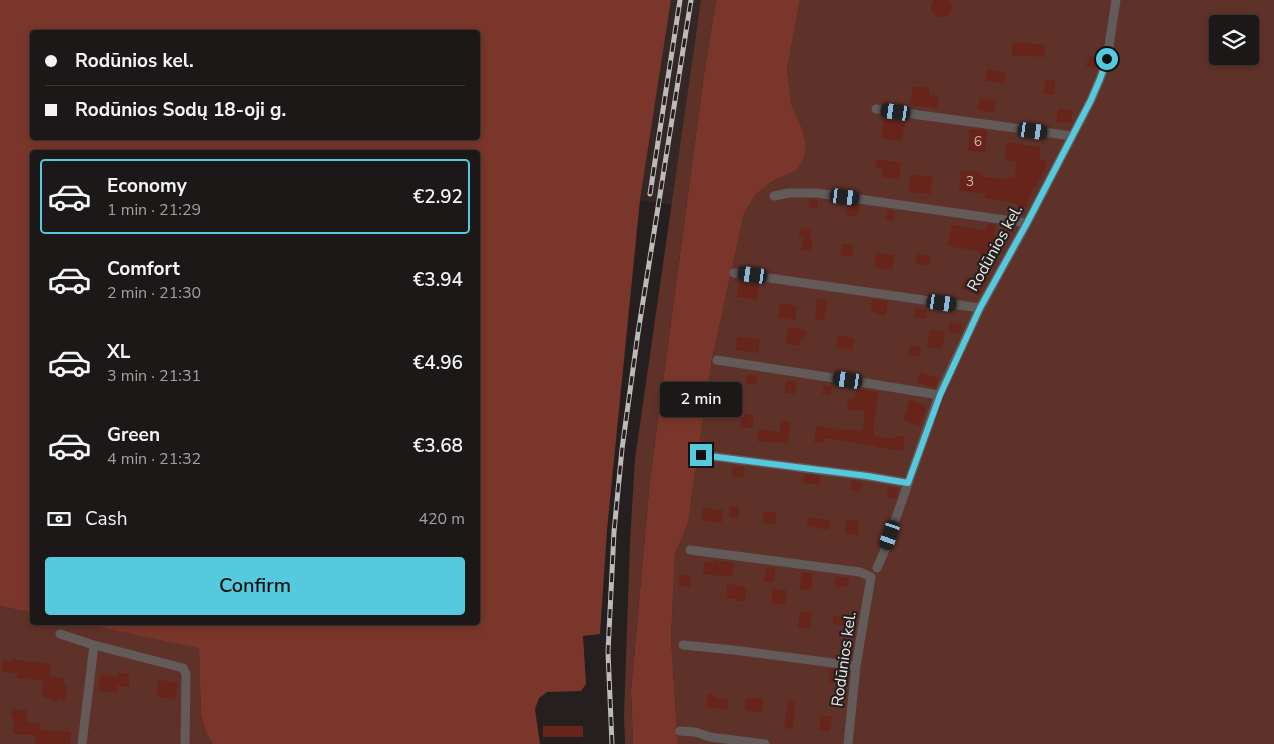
<!DOCTYPE html>
<meta charset="utf-8">
<style>
:root{--surface:#1c1817;--page:#292524;--text:#f1f3f6;--muted:#a0a0a1;--line:#3a3736;--accent:#55cadf}
body{margin:0;font-family:"Nunito Sans",sans-serif;background:var(--page);color:var(--text);height:100vh;display:flex;flex-direction:column;font-size:19px;white-space:nowrap}
*{box-sizing:border-box;margin:0}
p{font-size:16px;color:var(--muted)}
.icon{flex:none;width:28px;height:28px;fill:none;stroke:currentColor;stroke-width:2;stroke-linecap:round;stroke-linejoin:round}
.map{position:relative;flex:1;overflow:hidden}
.side{position:absolute;left:30px;top:150px;width:450px;height:475px;display:flex;flex-direction:column;background:var(--surface);border-radius:5px;box-shadow:0 2px 8px #0003,0 0 0 1px var(--line)}
.side>*{flex:none}
.banner{position:absolute;left:30px;top:30px;width:450px;height:110px;border-radius:5px;box-shadow:0 2px 8px #0003,0 0 0 1px var(--line);display:grid;align-content:center;height:110px;padding:0 15px;background:var(--surface)}
.controls{position:absolute;left:1209px;top:15px;display:grid;gap:10px}
.controls a{display:grid;place-items:center;width:50px;height:50px;border-radius:5px;background:var(--surface);box-shadow:0 2px 8px #0003,0 0 0 1px var(--line);font-size:25px}
.end{position:absolute;width:22px;height:22px;margin:-11px;border:6px solid #55cadf;background:#111;box-shadow:0 0 0 2px #111}
.from{border-radius:50%}
.bubble{position:absolute;height:35px;border-radius:5px;background:var(--surface);box-shadow:0 2px 8px #0003,0 0 0 1px var(--line);font-size:16px;font-weight:600;line-height:35px;text-align:center}
.car{position:absolute;width:15px;height:30px;margin:-15px -8px;border-radius:6px;box-shadow:0 0 4px 1px #0007;background:linear-gradient(#222 24%,#8ab4d8 0 40%,#222 0 76%,#8ab4d8 0 86%,#222 0)}
.banner b{display:flex;align-items:center;gap:18px;height:48px;font-size:19px}
.banner b+b{border-top:1px solid var(--line)}
.banner i{width:12px;height:12px;background:var(--text)}
ul{padding:9px 0 0;list-style:none}
li{display:flex;align-items:center;gap:15px;height:75px;margin:0 10px 8px;padding:0 5px;border:2px solid transparent;border-radius:5px}
li div{flex:1}
li b{display:block;font-size:19px}
li em{font-style:normal;font-weight:600}
li.active{border-color:var(--accent)}
li>.icon{width:45px;height:45px;stroke-width:1.5}
.pay{display:flex;align-items:center;gap:12px;height:55px;padding:0 15px;font-size:19px}
.pay p{margin-inline-start:auto}
.button{display:flex;gap:10px;margin-top:auto;padding:10px 15px}
.button a{flex:1;height:58px;border-radius:5px;background:var(--accent);color:#111;font-size:20px;font-weight:600;line-height:58px;text-align:center}
.map>svg:first-child{display:block}
.built{fill:#342826}
.green{fill:#5f3229;fill-rule:evenodd}
.forest{fill:#7a362a;fill-rule:evenodd}
.building{fill:#66241a}
.lines{fill:none;stroke-linecap:round;stroke-linejoin:round}
.minor{stroke:#625b5a;stroke-width:9}
.rail-casing{stroke:#bebaba;stroke-width:5}
.rail{stroke:#25201f;stroke-width:3;stroke-dasharray:9;stroke-linecap:butt}
.route{stroke:#55cadf;stroke-width:6}
.labels{text-anchor:middle;dominant-baseline:central;stroke-width:4.5;stroke-linejoin:round;paint-order:stroke}
.number-label{font-size:14px;fill:#cab7b4}
.street-label{font-size:16px;fill:#ece8e8;stroke:#25201f}
</style>
<div class="map">
<svg width="1274" height="744" viewBox="0 0 1274 744">
<rect width="100%" height="100%" fill="#25201f"/>
<path class="built" d="M671 0H701L672 205 640 200Z"/>
<path class="green" d="M701 0H716L704 74 650 479 631 691 633 744H625L624 715 630 543 635 459Z
M800 0H1274V744H678L671 638 675 554 688 523 712 360 744 214 756 194 773 181 796 171 801 126 792 107 787 70ZM1218 24H1250V56H1218Z
M0 606 32 613V622L80 623 199 647 201 716 206 733 213 744H0Z"/>
<path class="forest" d="M0 0H671L640 200 607 530 600 634 583 636 586 684 581 691 547 692 539 698 535 709 540 744H213L206 733 201 716 199 648 80 623 478 622V152H32V613L0 606ZM32 32H478V138H32Z
M716 0H800L787 70 792 107 801 126 806 145 803 160 796 171 773 181 756 194 744 214 712 360 688 523 675 554 671 638 678 744H633L631 691 650 479 704 74Z"/>
<path class="building" d="M933 0H949L951 3 952 8 950 12 947 16 942 17H938L934 14 931 10V6Z
M1013 42 1045 45 1044 57 1012 55Z
M1089 56 1098 59 1095 69 1086 66Z
M987 69 1006 73 1004 84 985 81Z
M1045 79 1055 80 1054 95 1044 94Z
M913 86 929 88V95L938 96 937 108 910 105Z
M980 98 996 101 994 113 978 110Z
M1058 109 1073 110 1071 123 1057 122Z
M884 119 905 122 902 141 882 138Z
M970 129 987 131 985 152 968 151Z
M1007 142 1041 147 1039 159 1046 160 1045 173 1042 172 1041 180 1038 179 1037 187H1033L1026 208 1009 202 985 198 986 194 959 191 961 170 981 172V176L1007 180V177L1014 178 1017 162 1004 160Z
M877 159 901 163 899 179 882 177 883 169 876 168Z
M911 174 933 177 930 194 908 192Z
M810 199 818 200 817 209 809 207Z
M847 204 859 205 857 217 846 215Z
M887 210 895 211 894 221 886 220Z
M988 224 996 225 994 236 999 237 994 258 979 254V251L948 246 951 225 986 230Z
M800 228 811 230 810 239H813L811 251 801 250 803 238H808L799 237Z
M842 244 853 245 852 257 840 255Z
M877 252 895 255 892 270 874 267Z
M917 254 930 256 929 266 915 264Z
M977 271 989 277 979 296 961 288 966 278 972 281Z
M739 282 759 285 757 300 737 297Z
M817 298 827 300 824 321 815 319Z
M872 299 888 301 885 315 876 314V312L870 311Z
M780 303 797 306 795 320 778 318Z
M915 308 927 310 926 319 914 317Z
M950 322 962 325 960 334 949 332Z
M788 327 806 330 805 339 801 338 800 346 785 344Z
M930 329 945 332 942 349 927 347Z
M838 335 854 338 852 350 836 347Z
M737 337 760 339 758 353 736 350Z
M910 346 921 347 920 357 908 355Z
M920 372 939 378 935 388 917 382Z
M747 374 757 376 756 385 746 383Z
M786 381 796 382 795 394 785 393Z
M823 385 832 387 830 395 822 394Z
M856 389 878 392 873 432H874V436L896 439V436H905L903 451 874 447V446L832 439H825V443L814 442 816 426 846 430V428L862 431 865 412 847 409 848 398 855 399Z
M910 400 927 406 919 426 903 420Z
M744 414 754 415 752 428 740 427 741 417H744Z
M781 421 790 422 788 444 757 441 759 429 780 432Z
M733 466 744 467 743 478 732 476Z
M804 474 821 476 820 485 803 483Z
M852 480 861 482 860 492 851 490Z
M888 487 898 488 896 499 886 497Z
M730 507H739L738 518 729 517Z
M703 508 723 510 721 523 702 520Z
M764 511 776 512 775 524 763 523Z
M807 517 831 520 829 530 806 526Z
M847 520 859 521 858 535 845 533Z
M714 560 734 563 732 577 703 574 704 562 714 563Z
M766 567 775 568 773 583 764 582Z
M802 572 813 574 811 590 799 589Z
M679 575H690V587L679 586Z
M835 577 850 578 849 587H835Z
M727 584 746 587 745 602 736 601V599L726 598Z
M773 588 786 590 785 605 771 603Z
M800 611 812 613 810 629 798 627Z
M834 616 848 618 847 626 833 624Z
M12 659 51 664 50 676 64 678 63 684 67 685 65 700 58 699V702L49 700V698L42 697 44 681 17 678 18 674 2 671 3 660 12 661Z
M830 669 845 671 844 684 828 682Z
M118 673 129 674V687L117 686V692L99 691 100 675 118 676Z
M159 680 178 683 175 700 156 696Z
M708 694 716 696V698L729 700 727 710 706 707Z
M746 698 763 699 761 712 746 711V710L745 709Z
M788 701 795 702 793 729 784 728Z
M12 709 28 711 26 722 40 724V730L71 732 70 744H35L36 735 13 734 14 718H11Z
M821 716 832 717 830 731 819 730Z
M543 726H583V737H543Z"/>
<g class="lines">
<path class="minor" d="M876 109 1072 136
M774 196 789 193H817L1027 223
M734 273 980 308
M717 360 866 383 939 395
M701 455 867 476 908 483
M690 550 860 572 871 577 856 666 848 744
M877 568 884 552 939 395 980 308 1027 223 1091 100 1100 79 1107 59 1116 0
M60 634 94 645 82 744
M94 645 183 668 186 674 185 744
M683 645 734 650 856 666
M680 731 695 732 710 737 765 744"/>
<g class="rail-casing">
<path id="rail" d="M650 194 680 0
M612 744 608 652 614 532 622 449 638 333 691 0"/>
</g>
<use href="#rail" class="rail"/>
</g>
<g class="lines">
<path class="route" d="M701 455 867 476 908 483 940 395 980 308 1027 223 1091 100 1100 79 1107 59"/>
</g>
<g class="labels">
<g class="number-label">
<text x="978" y="141">6</text>
<text x="970" y="181">3</text>
</g>
<g class="street-label">
<text transform="translate(995 248) rotate(-61)">Rodūnios kel.</text>
<text transform="translate(844 659) rotate(-82)">Rodūnios kel.</text>
</g>
</g>
</svg>
<div class="controls">
<a><svg class="icon" aria-label="layers" viewBox="0 0 24 24"><path d="M12 4l9 5-9 5-9-5zM3 14l9 5 9-5"/></svg></a>
</div>
<i class="end from" style="left:1107px;top:59px"></i>
<i class="end" style="left:701px;top:455px"></i>
<div class="bubble" style="left:660px;top:382px;width:82px">2 min</div>
<i class="car" style="left:896px;top:112px;rotate:278deg"></i>
<i class="car" style="left:1033px;top:131px;rotate:98deg"></i>
<i class="car" style="left:845px;top:197px;rotate:97deg"></i>
<i class="car" style="left:753px;top:275px;rotate:278deg"></i>
<i class="car" style="left:942px;top:303px;rotate:98deg"></i>
<i class="car" style="left:848px;top:380px;rotate:278deg"></i>
<i class="car" style="left:890px;top:535px;rotate:199deg"></i>
<div class="banner">
<b><i class="from"></i>Rodūnios kel.</b>
<b><i></i>Rodūnios Sodų 18-oji g.</b>
</div>
<section class="side">
<ul>
<li class="active"><svg class="icon" aria-label="car" viewBox="0 0 24 24"><path d="M5 17H2v-5l4-1 3-4h7l3 4 3 1v5h-3M9 17h6M6 11h13"/><circle cx="7" cy="17" r="2"/><circle cx="17" cy="17" r="2"/></svg><div><b>Economy</b><p>1 min · 21:29</p></div><em>€2.92</em></li>
<li><svg class="icon" aria-label="car" viewBox="0 0 24 24"><path d="M5 17H2v-5l4-1 3-4h7l3 4 3 1v5h-3M9 17h6M6 11h13"/><circle cx="7" cy="17" r="2"/><circle cx="17" cy="17" r="2"/></svg><div><b>Comfort</b><p>2 min · 21:30</p></div><em>€3.94</em></li>
<li><svg class="icon" aria-label="car" viewBox="0 0 24 24"><path d="M5 17H2v-5l4-1 3-4h7l3 4 3 1v5h-3M9 17h6M6 11h13"/><circle cx="7" cy="17" r="2"/><circle cx="17" cy="17" r="2"/></svg><div><b>XL</b><p>3 min · 21:31</p></div><em>€4.96</em></li>
<li><svg class="icon" aria-label="car" viewBox="0 0 24 24"><path d="M5 17H2v-5l4-1 3-4h7l3 4 3 1v5h-3M9 17h6M6 11h13"/><circle cx="7" cy="17" r="2"/><circle cx="17" cy="17" r="2"/></svg><div><b>Green</b><p>4 min · 21:32</p></div><em>€3.68</em></li>
</ul>
<div class="pay"><svg class="icon" aria-label="cash" viewBox="0 0 24 24"><path d="M3 7h18v10H3z"/><circle cx="12" cy="12" r="2"/></svg>Cash<p>420 m</p></div>
<div class="button"><a>Confirm</a></div>
</section>
</div>
